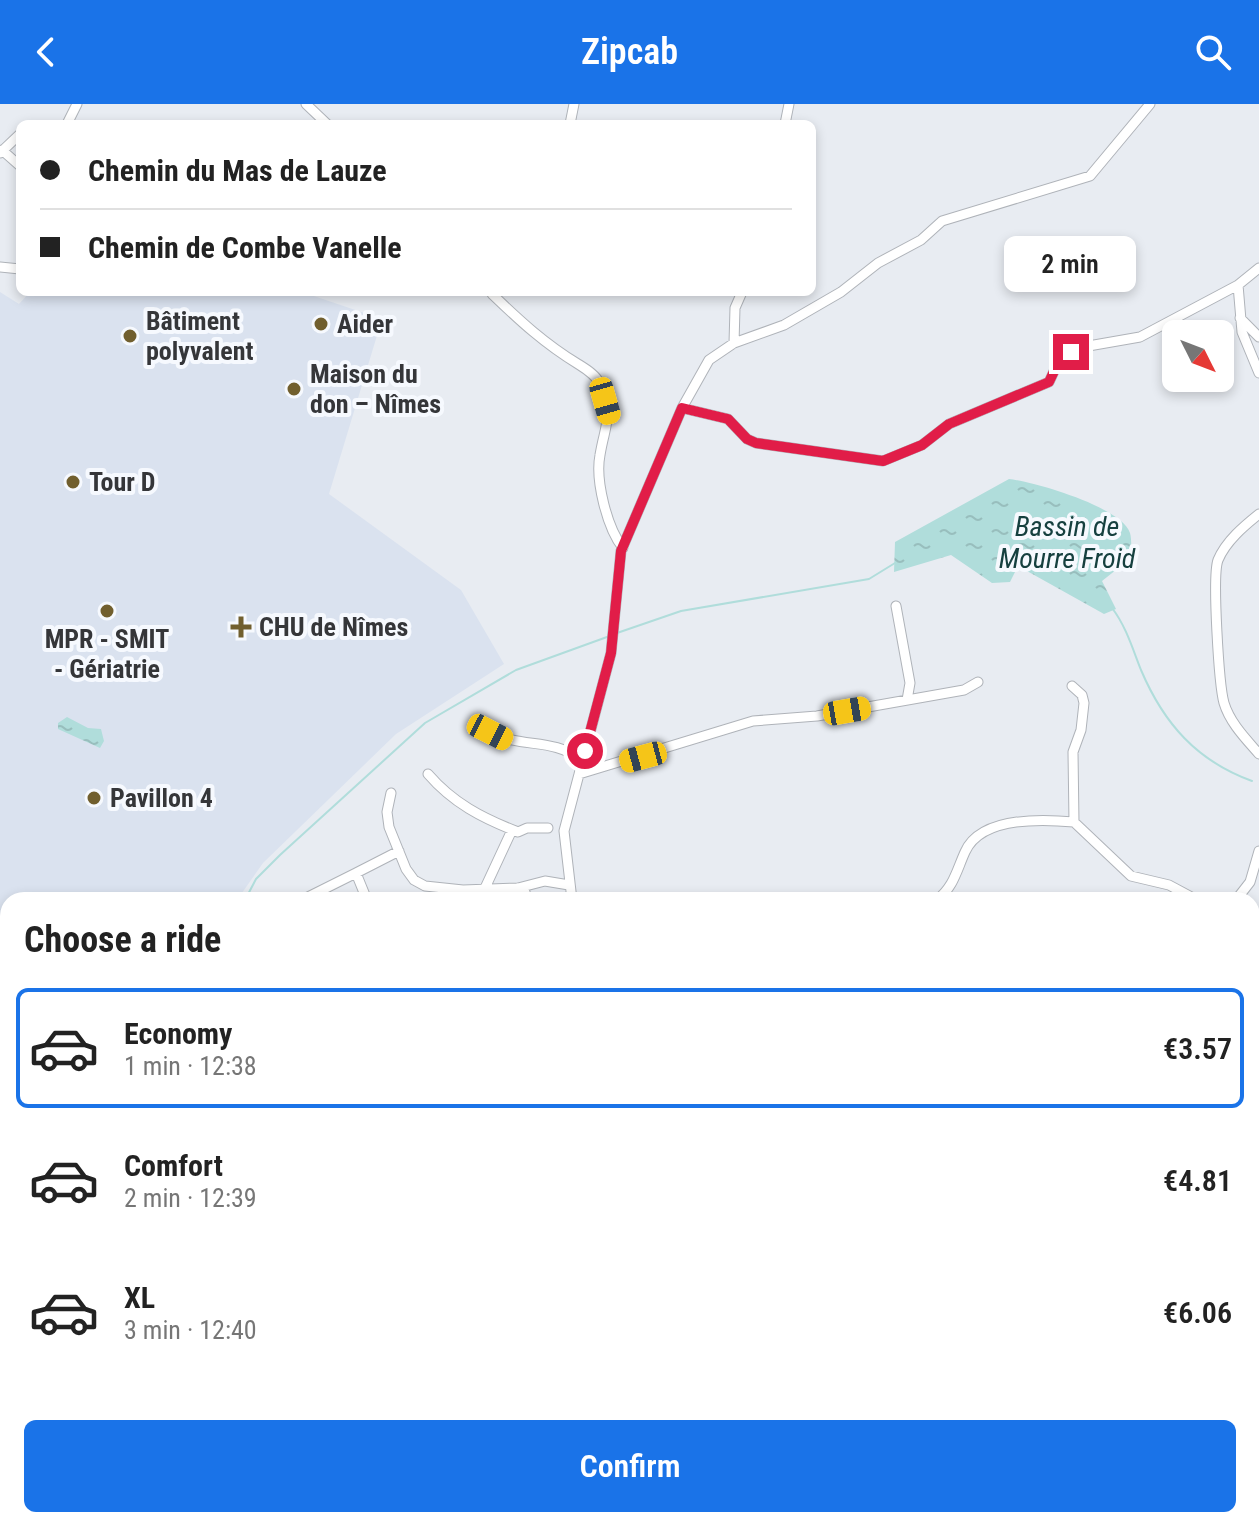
<!DOCTYPE html>
<meta charset="utf-8">
<style>
:root{--surface:#fff;--page:#f2f2f2;--text:#222;--muted:#767676;--line:#e0e0e0;--accent:#1a73e8}
body{margin:0;font-family:"Roboto Condensed",sans-serif;background:var(--page);color:var(--text);height:100vh;display:flex;flex-direction:column;font-size:30px;white-space:nowrap}
*{box-sizing:border-box;margin:0}
p{font-size:26px;color:var(--muted)}
.icon{flex:none;width:44px;height:44px;fill:none;stroke:currentColor;stroke-width:2;stroke-linecap:round;stroke-linejoin:round}
.map{position:relative;flex:1;overflow:hidden}
.sheet{position:absolute;left:0px;top:788px;width:1260px;height:636px;display:flex;flex-direction:column;background:var(--surface);border-radius:24px 24px 0 0;box-shadow:0 4px 12px #0003}
.sheet>*{flex:none}
.guide{position:absolute;left:16px;top:16px;width:800px;height:176px;border-radius:12px;box-shadow:0 4px 12px #0003;display:grid;align-content:center;height:176px;padding:0 24px;background:var(--surface)}
.needle{width:52px;rotate:132deg}
.fabs{position:absolute;left:1162px;top:216px;display:grid;gap:16px}
.fabs a{display:grid;place-items:center;width:72px;height:72px;border-radius:12px;background:var(--surface);box-shadow:0 4px 12px #0003;font-size:40px}
.end{position:absolute;width:36px;height:36px;margin:-18px;border:10px solid #e11d48;background:#fff;box-shadow:0 0 0 4px #fff}
.from{border-radius:50%}
.bubble{position:absolute;height:56px;border-radius:12px;background:var(--surface);box-shadow:0 4px 12px #0003;font-size:26px;font-weight:600;line-height:56px;text-align:center}
.car{position:absolute;width:24px;height:48px;margin:-24px -12px;border-radius:10px;box-shadow:0 0 6px 2px #0007;background:linear-gradient(#f5c518 24%,#345 0 40%,#f5c518 0 76%,#345 0 86%,#f5c518 0)}
.guide b{display:flex;align-items:center;gap:28px;height:76px;font-size:30px}
.guide b+b{border-top:2px solid var(--line)}
.guide i{width:20px;height:20px;background:var(--text)}
ul{padding:0;list-style:none}
li{display:flex;align-items:center;gap:24px;height:120px;margin:0 16px 12px;padding:0 8px;border:4px solid transparent;border-radius:12px}
li div{flex:1}
li b{display:block;font-size:30px}
li em{font-style:normal;font-weight:600}
li.current{border-color:var(--accent)}
li>.icon{width:72px;height:72px;stroke-width:1.5}
h2{padding:0 24px;font-size:36px;line-height:96px}
.primary-button{display:flex;gap:16px;margin-top:auto;padding:16px 24px}
.primary-button a{flex:1;height:92px;border-radius:12px;background:var(--accent);color:#fff;font-size:32px;font-weight:600;line-height:92px;text-align:center}
header{display:flex;justify-content:space-between;align-items:center;height:104px;padding:0 24px;background:var(--accent);color:#fff;font-size:36px;font-weight:600}
.map>svg:first-child{display:block}
.built{fill:#dae2ef}
.park{fill:url(#park-crowns)}
.water{fill:url(#water-ripples)}
.lines{fill:none;stroke-linecap:round;stroke-linejoin:round}
.stream{stroke:#b0dddb;stroke-width:2}
.minor-casing{stroke:#afb3b9;stroke-width:11}
.major-casing{stroke:#8575b3;stroke-width:13}
.minor{stroke:#fff;stroke-width:9}
.major{stroke:#d0c1f8;stroke-width:11}
.route{stroke:#e11d48;stroke-width:10}
.poi-dot{fill:#715f2e;stroke:#f6f9fe;stroke-width:3}
.labels{text-anchor:middle;dominant-baseline:central;stroke-width:8;stroke-linejoin:round;paint-order:stroke}
.poi-label{font-size:26px;font-weight:bold;fill:#353639;stroke:#f6f9fe;text-anchor:start}
.water-label{font-size:28px;font-style:italic;fill:#16403f;stroke:#f6f9fe}
</style>
<header><svg class="icon" aria-label="back" viewBox="0 0 24 24"><path d="M15 5l-7 7 7 7"/></svg>Zipcab<svg class="icon" aria-label="search" viewBox="0 0 24 24"><circle cx="10" cy="10" r="6"/><path d="M15 15l6 6"/></svg></header>
<div class="map">
<svg width="1259" height="1424" viewBox="0 0 1259 1424">
<defs>
<pattern id="park-crowns" width="20" height="18" patternUnits="userSpaceOnUse" patternTransform="scale(2)"><rect width="20" height="18" fill="#c9b7c7"/><path d="M2 6a3 3 0 1 1 6 0M12 15a3 3 0 1 1 6 0" fill="none" stroke="#a496a3"/></pattern>
<pattern id="water-ripples" width="26" height="14" patternUnits="userSpaceOnUse" patternTransform="scale(2)"><rect width="26" height="14" fill="#b0dddb"/><path d="M2 4q2-2 4 0t4 0M15 11q2-2 4 0t4 0" fill="none" stroke="#98bebd"/></pattern>
</defs>
<rect width="100%" height="100%" fill="#e8ecf2"/>
<path class="built" d="M0 188 19 200 30 188H302L382 215 329 390 461 486 504 560 396 630 263 759 237 796H8V831L0 828Z
M569 1416V1424H483L478 1417Z"/>
<path class="park" d="M145 1416H323L320 1424H148Z"/>
<path class="water" d="M1009 375C1034 378 1122 403 1130 429 1132 436 1131 447 1131 454L1102 477 1116 505 1104 510 1018 462 1010 478 992 479 951 451 894 468 895 438Z
M67 613 88 624 101 625 104 637 100 644 58 625V619Z"/>
<g class="lines">
<path class="stream" d="M1112 504C1126 522 1133 546 1141 566 1164 620 1197 657 1252 677
M617 529 681 507 869 475 895 459
M245 796 256 775 280 751 425 619 516 566 607 533
M0 926 8 928"/>
<g class="minor-casing">
<path id="minor" d="M306 0 327 20
M67 20 77 0
M570 20 574 0
M785 20 789 0
M2 46 20 62
M0 49 20 30
M0 163 20 165
M1238 181 1242 228 1259 269
M492 190C520 217 545 240 578 260 586 265 596 271 600 280 614 313 605 320 600 351 595 376 607 424 623 444
M1240 214 1259 233
M734 239 735 204 742 188
M682 304 728 315 747 335 756 339 883 357 922 341 949 320 1049 278 1056 263 1077 244 1140 233 1238 181 1259 164
M1259 410C1244 422 1226 437 1218 456 1212 472 1219 581 1224 599 1230 619 1246 635 1259 650
M896 502 910 579 907 596
M1072 582 1082 591 1084 599 1081 626 1073 648 1074 718 1131 772 1169 781 1197 796
M490 628C523 645 551 633 582 656
M428 670C453 699 482 714 518 728L527 724H548
M579 670 753 617 817 612 964 586 978 578
M391 689 387 708 389 723 406 765 414 776 425 782 463 786 518 784 545 777 569 781
M485 784 512 726
M302 796 356 769
M367 796 356 769 399 747
M510 796 518 784 525 788 527 796
M572 796 564 727 611 549 621 447 682 304 709 256 734 239 784 221 841 188 878 159 921 136 942 117 1090 72 1150 0
M937 796C954 782 956 768 965 748 981 712 1042 715 1074 718
M1236 796 1250 778 1259 747
M0 835 8 838
M1252 856 1259 866
M0 890H8
M0 1091 8 1094
M1252 1119 1259 1116
M8 1162V1167
M0 1225 3 1230 0 1240
M0 1250 8 1252
M0 1295 8 1304
M66 1416 71 1424
M140 1416 143 1424
M407 1416 411 1424
M470 1416 473 1424
M653 1416 656 1424
M336 1424 339 1416
M377 1424 378 1416
M580 1424 581 1416
M670 1424 683 1416
M876 1424 886 1416
M983 1424 989 1416"/>
</g>
<g class="major-casing">
<path id="major" d="M0 941 8 943
M0 953 8 956
M1056 1416 1075 1424
M1084 1416 1103 1424"/>
</g>
<use href="#minor" class="minor"/>
<use href="#major" class="major"/>
</g>
<g class="lines">
<path class="route" d="M585 647 611 549 621 447 682 304 728 315 747 335 756 339 883 357 922 341 949 320 1049 278 1056 263 1071 248"/>
</g>
<g class="poi-dot">
<circle cx="321" cy="220" r="8"/>
<circle cx="130" cy="232" r="8"/>
<circle cx="294" cy="285" r="8"/>
<circle cx="73" cy="378" r="8"/>
<circle cx="107" cy="507" r="8"/>
<path d="M237 511h8v8h8v8h-8v8h-8v-8h-8v-8h8z"/>
<circle cx="94" cy="694" r="8"/>
</g>
<g class="labels">
<g class="poi-label">
<text x="146" y="217">Bâtiment<tspan x="146" dy="30">polyvalent</tspan></text>
<text x="337" y="220">Aider</text>
<text x="310" y="270">Maison du<tspan x="310" dy="30">don – Nîmes</tspan></text>
<text x="89" y="378">Tour D</text>
<text x="259" y="523">CHU de Nîmes</text>
<text x="107" y="535" text-anchor="middle">MPR - SMIT<tspan x="107" dy="30">- Gériatrie</tspan></text>
<text x="110" y="694">Pavillon 4</text>
</g>
<g class="water-label">
<text x="1067" y="422">Bassin de<tspan x="1067" dy="32">Mourre Froid</tspan></text>
</g>
</g>
</svg>
<div class="fabs">
<a><svg class="needle" viewBox="-14 -14 28 28"><path d="M0-13l5 13h-10z" fill="#e53935"/><path d="M0 13l5-13h-10z" fill="#767676"/></svg></a>
</div>
<i class="end from" style="left:585px;top:647px"></i>
<i class="end" style="left:1071px;top:248px"></i>
<div class="bubble" style="left:1004px;top:132px;width:132px">2 min</div>
<i class="car" style="left:605px;top:297px;rotate:164deg"></i>
<i class="car" style="left:847px;top:607px;rotate:80deg"></i>
<i class="car" style="left:490px;top:628px;rotate:117deg"></i>
<i class="car" style="left:643px;top:653px;rotate:255deg"></i>
<div class="guide">
<b><i class="from"></i>Chemin du Mas de Lauze</b>
<b><i></i>Chemin de Combe Vanelle</b>
</div>
<section class="sheet">
<h2>Choose a ride</h2>
<ul>
<li class="current"><svg class="icon" aria-label="car" viewBox="0 0 24 24"><path d="M5 17H2v-5l4-1 3-4h7l3 4 3 1v5h-3M9 17h6M6 11h13"/><circle cx="7" cy="17" r="2"/><circle cx="17" cy="17" r="2"/></svg><div><b>Economy</b><p>1 min · 12:38</p></div><em>€3.57</em></li>
<li><svg class="icon" aria-label="car" viewBox="0 0 24 24"><path d="M5 17H2v-5l4-1 3-4h7l3 4 3 1v5h-3M9 17h6M6 11h13"/><circle cx="7" cy="17" r="2"/><circle cx="17" cy="17" r="2"/></svg><div><b>Comfort</b><p>2 min · 12:39</p></div><em>€4.81</em></li>
<li><svg class="icon" aria-label="car" viewBox="0 0 24 24"><path d="M5 17H2v-5l4-1 3-4h7l3 4 3 1v5h-3M9 17h6M6 11h13"/><circle cx="7" cy="17" r="2"/><circle cx="17" cy="17" r="2"/></svg><div><b>XL</b><p>3 min · 12:40</p></div><em>€6.06</em></li>
</ul>
<div class="primary-button"><a>Confirm</a></div>
</section>
</div>
